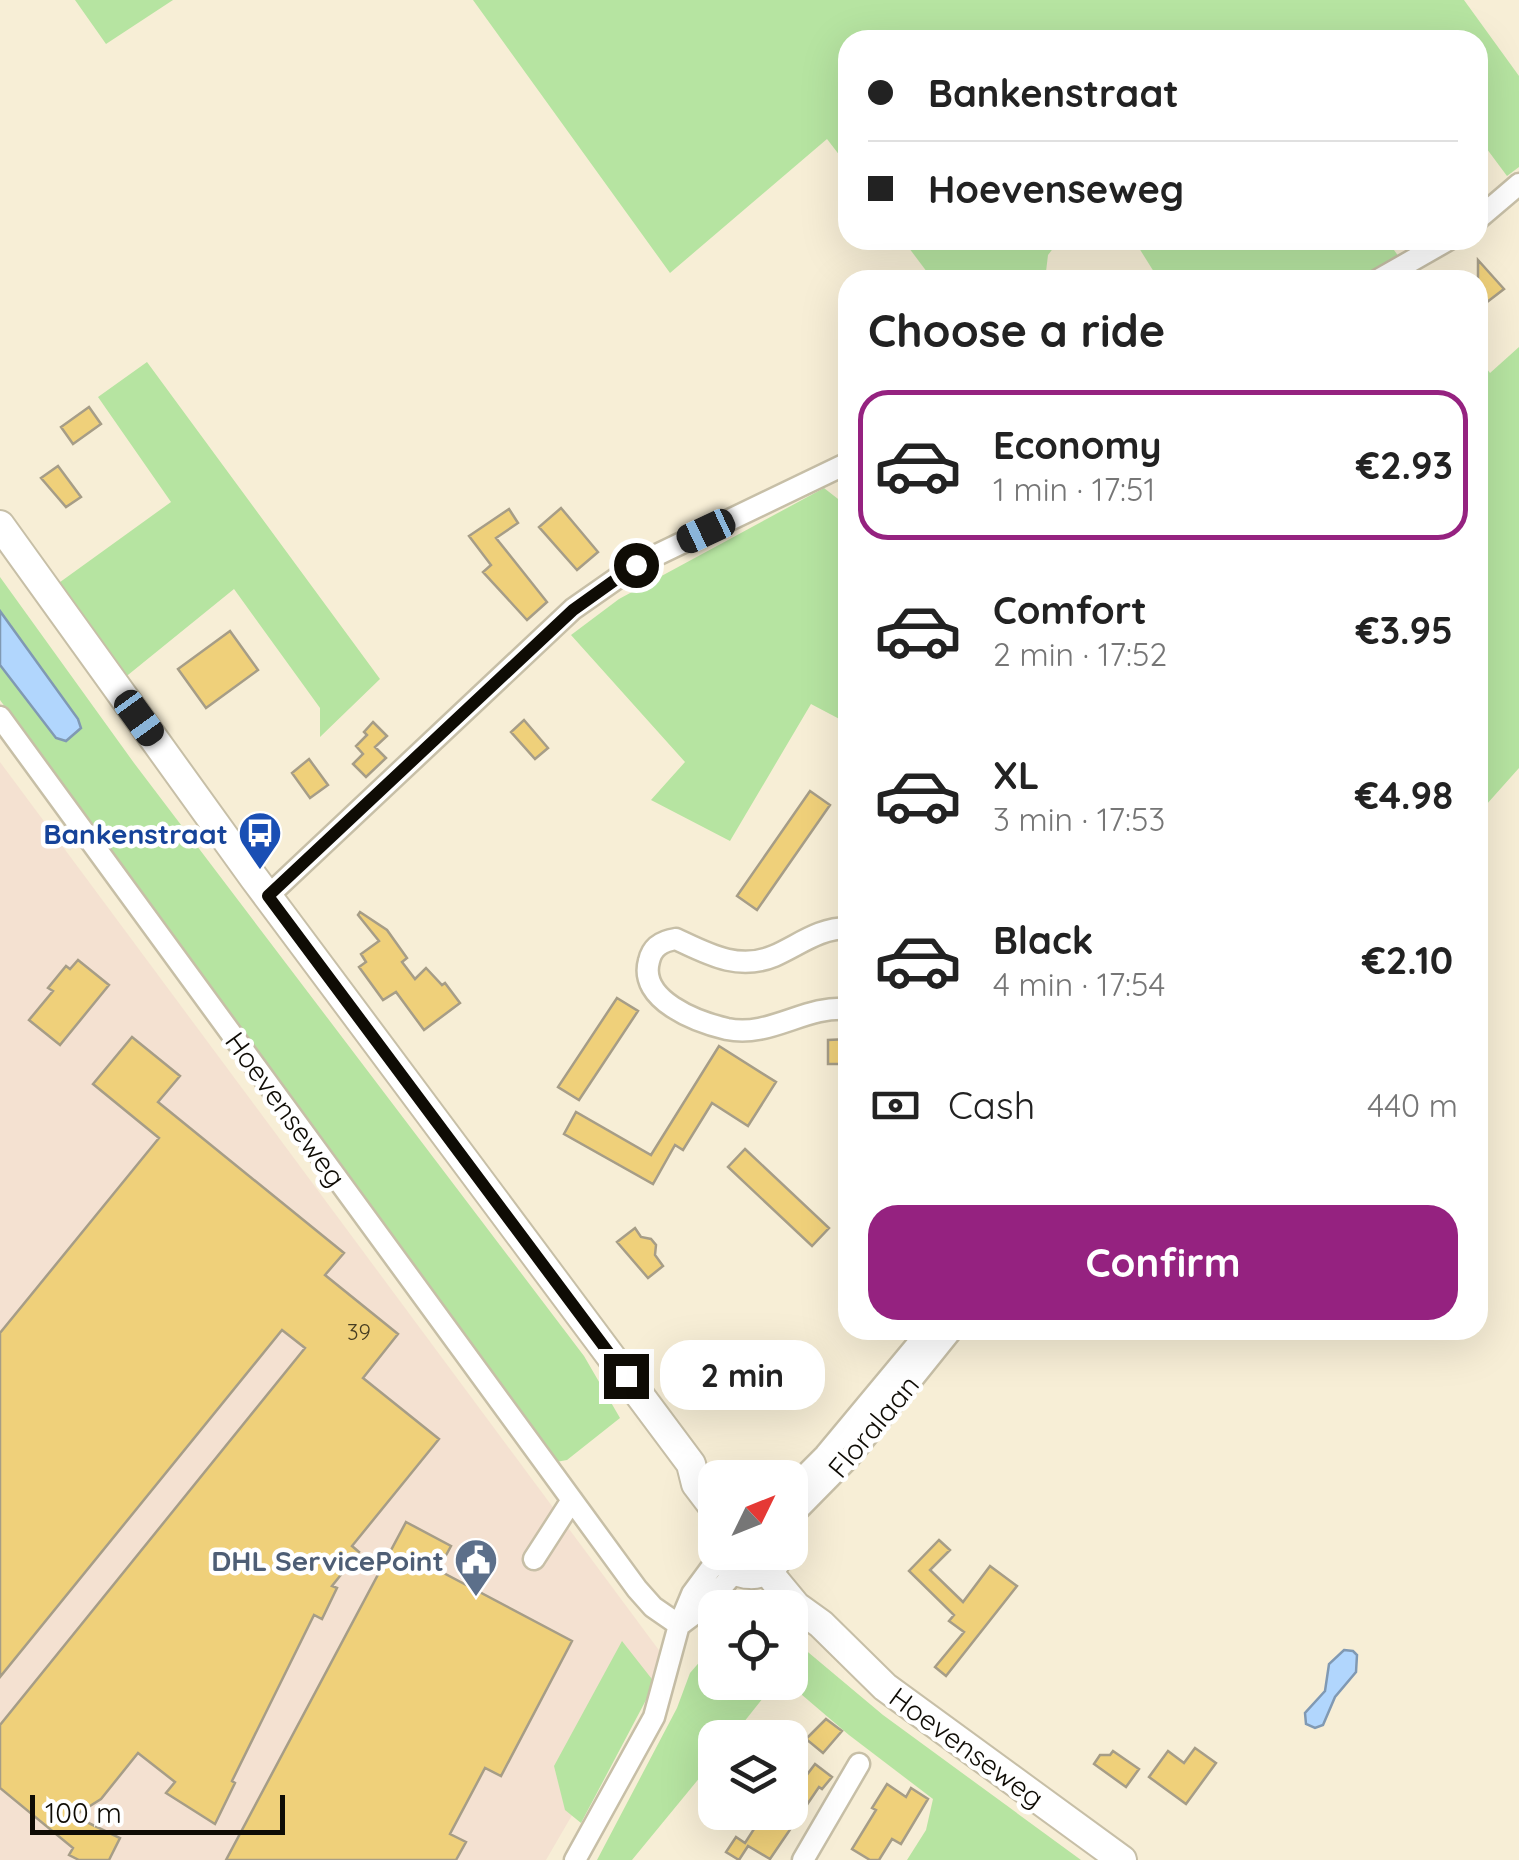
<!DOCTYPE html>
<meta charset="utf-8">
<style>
:root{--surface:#fff;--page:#f2f2f2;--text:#222;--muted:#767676;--line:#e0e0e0;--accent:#952280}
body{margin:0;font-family:Quicksand,sans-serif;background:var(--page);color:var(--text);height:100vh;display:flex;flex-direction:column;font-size:38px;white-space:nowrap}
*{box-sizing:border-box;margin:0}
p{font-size:32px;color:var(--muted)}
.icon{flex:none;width:55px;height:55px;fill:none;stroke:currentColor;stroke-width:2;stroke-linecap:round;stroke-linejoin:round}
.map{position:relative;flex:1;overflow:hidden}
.drawer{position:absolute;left:838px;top:270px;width:650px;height:1070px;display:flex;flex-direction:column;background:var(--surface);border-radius:30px;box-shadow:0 10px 40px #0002}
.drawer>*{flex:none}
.banner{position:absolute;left:838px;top:30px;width:650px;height:220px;border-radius:30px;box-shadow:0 10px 40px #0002;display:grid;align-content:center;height:220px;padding:0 30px;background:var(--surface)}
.needle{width:65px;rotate:47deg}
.tools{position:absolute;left:698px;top:1460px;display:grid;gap:20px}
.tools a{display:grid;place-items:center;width:110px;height:110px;border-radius:20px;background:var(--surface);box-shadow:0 10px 40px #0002;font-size:50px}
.scale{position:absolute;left:30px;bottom:25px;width:255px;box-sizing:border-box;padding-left:10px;border:5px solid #0f0c05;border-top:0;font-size:28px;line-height:35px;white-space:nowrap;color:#0f0c05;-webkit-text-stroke:8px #fff;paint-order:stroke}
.end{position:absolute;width:45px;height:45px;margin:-22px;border:12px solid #0f0c05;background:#fff;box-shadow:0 0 0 5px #fff}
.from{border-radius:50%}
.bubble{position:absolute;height:70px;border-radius:30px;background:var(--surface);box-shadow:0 10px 40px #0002;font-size:32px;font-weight:700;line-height:70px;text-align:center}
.car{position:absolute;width:30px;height:60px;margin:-30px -15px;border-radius:12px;box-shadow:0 0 8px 2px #0007;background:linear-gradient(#222 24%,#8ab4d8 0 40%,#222 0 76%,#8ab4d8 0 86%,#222 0)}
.banner b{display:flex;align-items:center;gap:35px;height:95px;font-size:38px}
.banner b+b{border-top:2px solid var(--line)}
.banner i{width:25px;height:25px;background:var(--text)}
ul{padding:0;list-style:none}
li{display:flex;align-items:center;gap:30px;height:150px;margin:0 20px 15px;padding:0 10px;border:5px solid transparent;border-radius:30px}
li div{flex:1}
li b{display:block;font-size:38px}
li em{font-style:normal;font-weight:700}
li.current{border-color:var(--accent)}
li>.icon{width:90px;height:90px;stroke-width:1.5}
h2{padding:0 30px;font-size:45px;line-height:120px}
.pay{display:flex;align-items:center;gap:25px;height:110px;padding:0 30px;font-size:38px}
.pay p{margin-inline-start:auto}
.action{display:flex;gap:20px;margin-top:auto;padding:20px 30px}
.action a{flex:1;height:115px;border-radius:30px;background:var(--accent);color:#fff;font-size:40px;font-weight:700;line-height:115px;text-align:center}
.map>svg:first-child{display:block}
.industrial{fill:#f4e1d1}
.green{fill:#b6e4a1}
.water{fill:#b1d6fd;stroke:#8099b3;stroke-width:2.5}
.building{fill:#efd07a;stroke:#a69d87;stroke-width:2.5}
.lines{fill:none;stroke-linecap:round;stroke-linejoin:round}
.minor-casing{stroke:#c7bfa7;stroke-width:25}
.major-casing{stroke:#c7bfa7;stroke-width:32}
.minor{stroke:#fff;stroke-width:20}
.major{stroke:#fff;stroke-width:28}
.route{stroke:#0f0c05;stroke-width:12}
.labels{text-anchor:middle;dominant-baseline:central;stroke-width:9;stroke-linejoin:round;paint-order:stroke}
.number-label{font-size:22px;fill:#473d22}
.transit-label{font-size:28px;font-weight:bold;fill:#164399;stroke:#fff;text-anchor:end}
.street-label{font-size:28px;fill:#0f0c05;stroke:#fff}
.service-label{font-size:28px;font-weight:bold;fill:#4e5e75;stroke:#fff;text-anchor:end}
</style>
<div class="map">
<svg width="1519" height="1860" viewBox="0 0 1519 1860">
<rect width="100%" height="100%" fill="#f7eed6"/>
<path class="industrial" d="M0 762 664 1657 546 1860H0Z"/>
<path class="green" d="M75 0H173L106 44Z
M473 0H1464L1519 76V167L1507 176 1478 137V40H848L847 165 827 139 670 273Z
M903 240H1056L1058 242 1048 255 1045 280H933Z
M1134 240H1387L1401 260 1357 280H1159Z
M1519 347V768L1478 814V357L1490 373Z
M147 362 380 679 320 737V708L234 589 123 679 56 585 171 502 98 397Z
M824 488 847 506V723L811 704 730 841 651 800 685 762 571 635 619 599Z
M0 577 134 763 584 1356 620 1418 567 1460 556 1462 0 700V665L56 738 81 728 78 719 0 611Z
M790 1637 883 1715 1081 1860H907L926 1830 933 1799 849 1735 788 1683Z
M622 1641 655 1683 581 1823 565 1810 554 1766Z
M715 1644V1682L775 1683 732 1737 715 1738V1759L632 1860H597L677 1708 690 1673Z"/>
<path class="water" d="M0 611 78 719 81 728 66 741 56 738 0 665Z
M1344 1650 1353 1651 1357 1655 1356 1672 1335 1697 1323 1725 1315 1728 1306 1724 1305 1713 1325 1691 1329 1664Z"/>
<path class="building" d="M1478 260 1504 289 1478 309Z
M89 407 101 424 73 444 61 427Z
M58 466 81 497 66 507 41 478Z
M561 508 598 552 577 570 539 527Z
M509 509 518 523 496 538 547 602 527 620 483 572 491 565 469 536Z
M230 631 258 670 206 708 178 669Z
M524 720 548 748 535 759 511 732Z
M373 722 387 736 375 747 386 758 366 777 353 764 363 754 356 746 367 735 364 732Z
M309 759 328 785 310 798 292 773Z
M810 791 830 805 757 910 737 896Z
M360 912 387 930 407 958 402 962 415 979 426 968 442 985 445 983 460 1003 424 1030 396 992 383 1000 359 967 366 962 361 954 379 941 358 915Z
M78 960 109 985 60 1045 29 1020 53 991 48 988 66 966 70 969Z
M617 998 638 1011 579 1100 558 1087Z
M132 1037 180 1076 158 1102 344 1253 325 1275 398 1334 363 1378 439 1439 352 1546 359 1552 332 1586 337 1588 322 1619 314 1615 232 1781 235 1783 215 1824 166 1793 175 1782 138 1753 101 1799 74 1816 120 1838 109 1860H79L69 1855 73 1848 0 1788V1725L305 1348 282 1330 0 1677V1333L159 1138 93 1084Z
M848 1039V1064H828V1040Z
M719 1046 776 1082 748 1126 712 1103 683 1150 675 1145 653 1184 564 1134 576 1112 651 1155Z
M745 1149 829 1228 812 1246 728 1167Z
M635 1228 641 1237 651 1239 656 1245 655 1255 663 1266 648 1278 617 1242Z
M406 1522 451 1546 438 1570 572 1641 501 1776 485 1768 450 1834 466 1842 456 1860H226Z
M939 1540 950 1550 930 1570 963 1602 990 1566 1017 1586 946 1676 935 1667 964 1632 949 1621 954 1615 909 1571Z
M826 1719 842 1731 823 1753 806 1739Z
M1195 1748 1216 1763 1186 1804 1149 1777 1168 1751 1184 1763Z
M1113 1751 1139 1769 1126 1787 1094 1764 1100 1755H1110Z
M815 1764 832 1777 822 1789 819 1787 770 1859 748 1846 739 1860 726 1852 736 1837 745 1843 765 1812H790V1772L803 1780Z
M887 1784 906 1797 911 1788 928 1799 901 1844 892 1839 879 1860H870L852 1849 876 1810 872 1808Z"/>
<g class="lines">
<g class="minor-casing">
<path id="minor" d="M1478 219 1519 184
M1378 280 1448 240
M0 717 637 1589 653 1607 679 1625
M268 896 573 609 636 565 848 463
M848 928C819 928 799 945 774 956 738 971 708 954 676 939 662 941 652 947 649 961 638 1000 697 1022 727 1029 770 1038 805 1005 848 1009
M790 1490 825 1455 929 1330
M790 1518 849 1458 952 1330
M534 1559 572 1500
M681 1624 705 1606 735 1572
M575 1860 654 1717 679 1625 692 1594 720 1556
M803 1860 859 1764"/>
</g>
<g class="major-casing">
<path id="major" d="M0 525 254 878 691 1464 696 1484 715 1509
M718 1552C733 1581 768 1582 782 1552
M767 1571 796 1606 821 1624 885 1687 1122 1860"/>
</g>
<use href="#minor" class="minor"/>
<use href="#major" class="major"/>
</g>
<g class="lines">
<path class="route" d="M626 1376 268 896 573 610 636 565"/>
</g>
<defs>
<g id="bus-pin" transform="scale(2.25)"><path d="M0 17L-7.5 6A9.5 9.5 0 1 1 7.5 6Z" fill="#1a4fb4" stroke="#fff"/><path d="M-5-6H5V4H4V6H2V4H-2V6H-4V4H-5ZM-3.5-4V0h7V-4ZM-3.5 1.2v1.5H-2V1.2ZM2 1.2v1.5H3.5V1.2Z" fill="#fff"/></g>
<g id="civic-pin" transform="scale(2.25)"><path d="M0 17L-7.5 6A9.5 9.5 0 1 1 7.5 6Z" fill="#5c6f8a" stroke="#fff"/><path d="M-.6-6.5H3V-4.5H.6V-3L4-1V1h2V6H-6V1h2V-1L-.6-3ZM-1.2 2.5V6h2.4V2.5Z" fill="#fff"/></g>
</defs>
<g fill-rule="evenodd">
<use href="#bus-pin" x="260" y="833"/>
<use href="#civic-pin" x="476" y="1560"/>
</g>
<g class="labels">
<g class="number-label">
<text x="359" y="1332">39</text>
</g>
<g class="transit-label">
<text x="228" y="833">Bankenstraat</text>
</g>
<g class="street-label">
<text transform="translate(286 1109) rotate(54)">Hoevenseweg</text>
<text transform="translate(873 1426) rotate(-50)">Floralaan</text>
<text transform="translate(967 1747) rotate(36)">Hoevenseweg</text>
</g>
<g class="service-label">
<text x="444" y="1560">DHL ServicePoint</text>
</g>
</g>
</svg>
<div class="tools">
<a><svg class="needle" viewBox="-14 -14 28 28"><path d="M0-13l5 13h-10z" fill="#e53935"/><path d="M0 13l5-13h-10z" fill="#767676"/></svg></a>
<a><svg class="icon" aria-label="locate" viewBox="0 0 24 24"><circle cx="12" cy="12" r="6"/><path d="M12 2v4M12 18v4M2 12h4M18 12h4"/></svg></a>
<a><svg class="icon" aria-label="layers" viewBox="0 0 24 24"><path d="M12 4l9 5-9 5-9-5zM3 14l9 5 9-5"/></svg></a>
</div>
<div class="scale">100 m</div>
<i class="end from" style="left:636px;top:565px"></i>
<i class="end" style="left:626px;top:1376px"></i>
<div class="bubble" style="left:660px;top:1340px;width:165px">2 min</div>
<i class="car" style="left:706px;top:531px;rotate:245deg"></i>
<i class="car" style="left:139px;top:718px;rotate:144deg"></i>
<div class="banner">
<b><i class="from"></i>Bankenstraat</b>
<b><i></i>Hoevenseweg</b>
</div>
<section class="drawer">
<h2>Choose a ride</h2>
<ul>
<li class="current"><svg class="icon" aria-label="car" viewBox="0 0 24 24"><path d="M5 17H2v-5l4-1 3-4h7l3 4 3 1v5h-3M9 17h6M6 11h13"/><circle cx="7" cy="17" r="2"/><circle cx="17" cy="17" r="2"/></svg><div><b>Economy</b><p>1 min · 17:51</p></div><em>€2.93</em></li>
<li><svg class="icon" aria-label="car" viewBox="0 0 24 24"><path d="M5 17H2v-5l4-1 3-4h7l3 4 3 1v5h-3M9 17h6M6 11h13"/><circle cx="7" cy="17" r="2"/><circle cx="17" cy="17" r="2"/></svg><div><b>Comfort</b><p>2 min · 17:52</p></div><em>€3.95</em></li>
<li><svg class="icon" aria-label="car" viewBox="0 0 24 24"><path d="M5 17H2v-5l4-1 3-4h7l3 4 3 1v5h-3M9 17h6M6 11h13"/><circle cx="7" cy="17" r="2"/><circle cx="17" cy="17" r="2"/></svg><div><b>XL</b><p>3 min · 17:53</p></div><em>€4.98</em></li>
<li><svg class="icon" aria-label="car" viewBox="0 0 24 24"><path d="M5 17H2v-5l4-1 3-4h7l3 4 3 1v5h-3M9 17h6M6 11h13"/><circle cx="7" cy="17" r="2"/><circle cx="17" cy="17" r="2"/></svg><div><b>Black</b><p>4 min · 17:54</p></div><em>€2.10</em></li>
</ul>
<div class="pay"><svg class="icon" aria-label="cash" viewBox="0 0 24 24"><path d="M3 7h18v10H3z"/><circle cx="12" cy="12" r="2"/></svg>Cash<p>440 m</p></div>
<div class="action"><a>Confirm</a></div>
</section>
</div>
